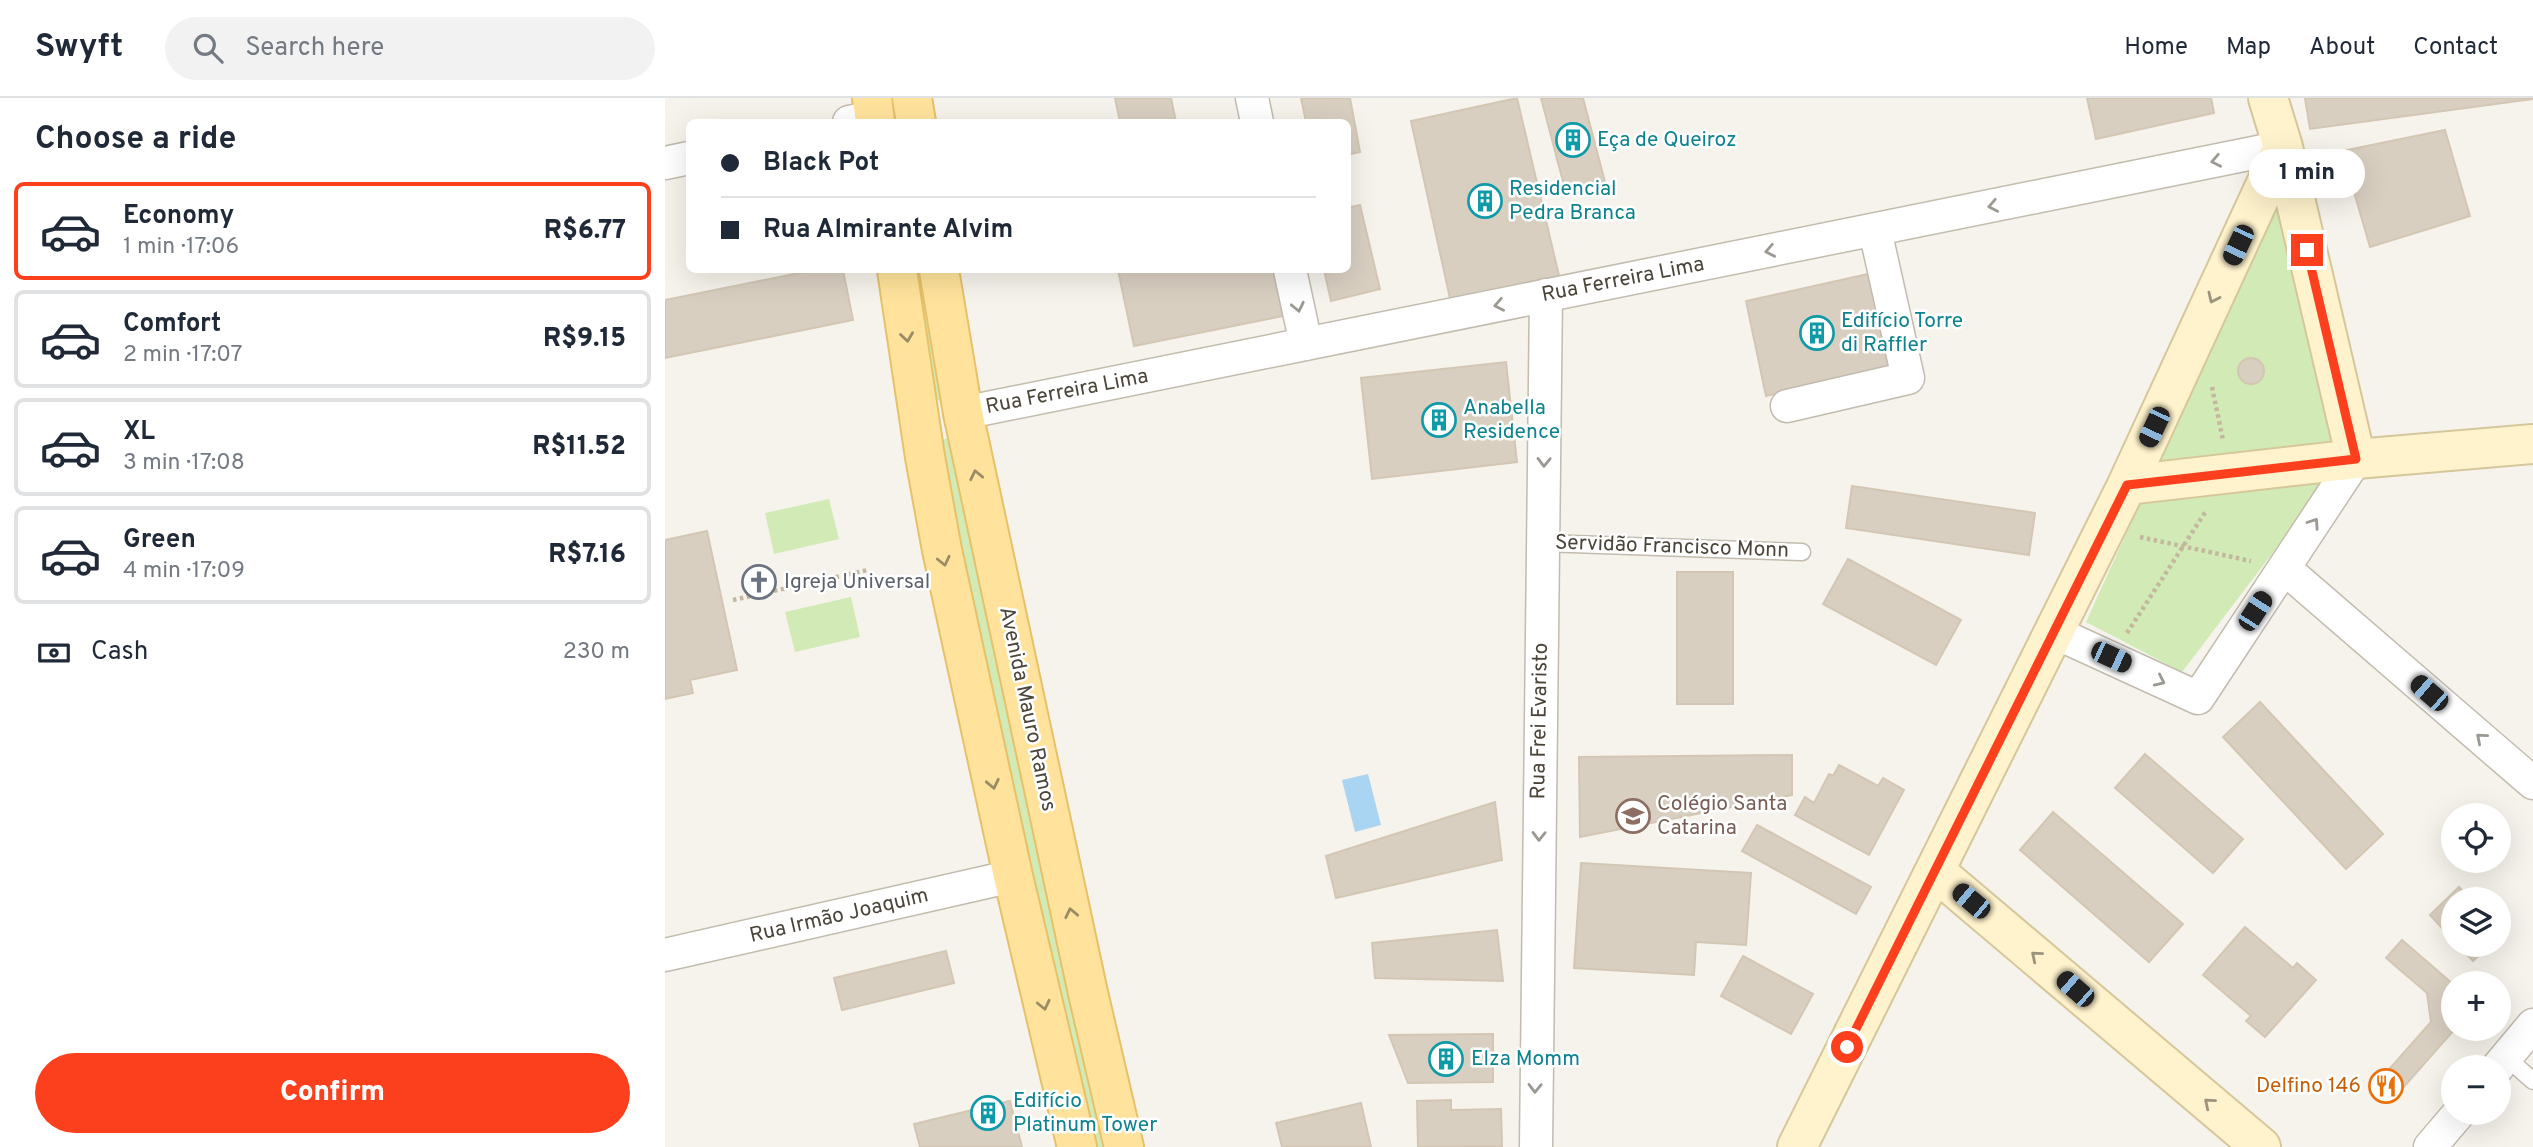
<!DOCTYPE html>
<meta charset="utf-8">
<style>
:root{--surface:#fff;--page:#f2f2f3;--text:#1f2937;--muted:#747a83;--line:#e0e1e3;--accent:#fc3f1d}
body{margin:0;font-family:Overpass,sans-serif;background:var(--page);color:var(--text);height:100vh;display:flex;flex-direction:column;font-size:26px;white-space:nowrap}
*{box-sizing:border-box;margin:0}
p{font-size:23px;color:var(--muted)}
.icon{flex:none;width:38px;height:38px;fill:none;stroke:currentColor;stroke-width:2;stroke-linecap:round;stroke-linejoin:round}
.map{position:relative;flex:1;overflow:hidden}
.details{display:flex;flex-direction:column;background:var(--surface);width:665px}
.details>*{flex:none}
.top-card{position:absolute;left:21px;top:21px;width:665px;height:154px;border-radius:10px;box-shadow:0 7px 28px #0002;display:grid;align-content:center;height:154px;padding:0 35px;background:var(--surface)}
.buttons{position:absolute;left:1776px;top:705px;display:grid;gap:14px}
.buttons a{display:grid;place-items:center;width:70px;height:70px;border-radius:50%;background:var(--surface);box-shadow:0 7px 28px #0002;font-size:35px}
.end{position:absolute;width:32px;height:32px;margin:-16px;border:9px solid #fc3f1d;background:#fff;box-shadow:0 0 0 4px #fff}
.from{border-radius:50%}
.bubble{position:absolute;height:49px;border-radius:24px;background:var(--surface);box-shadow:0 7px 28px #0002;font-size:23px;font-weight:800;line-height:49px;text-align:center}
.car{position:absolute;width:21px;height:42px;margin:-21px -10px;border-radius:9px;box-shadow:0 0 5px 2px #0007;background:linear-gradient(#222 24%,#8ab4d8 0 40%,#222 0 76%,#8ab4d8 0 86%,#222 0)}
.top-card b{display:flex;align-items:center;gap:24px;height:66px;font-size:26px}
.top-card b+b{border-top:2px solid var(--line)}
.top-card i{width:18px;height:18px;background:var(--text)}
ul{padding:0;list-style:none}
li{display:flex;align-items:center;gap:21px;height:98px;margin:0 14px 10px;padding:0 21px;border:4px solid var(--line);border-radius:10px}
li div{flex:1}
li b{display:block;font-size:26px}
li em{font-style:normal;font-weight:800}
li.on{border-color:var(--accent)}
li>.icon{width:63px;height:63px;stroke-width:1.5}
h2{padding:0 35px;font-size:32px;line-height:84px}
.pay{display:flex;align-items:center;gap:18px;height:77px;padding:0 35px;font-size:26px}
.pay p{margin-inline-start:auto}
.primary-button{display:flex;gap:14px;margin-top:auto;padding:14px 35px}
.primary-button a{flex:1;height:80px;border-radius:42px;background:var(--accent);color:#fff;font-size:28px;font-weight:800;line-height:80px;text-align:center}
header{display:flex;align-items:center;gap:42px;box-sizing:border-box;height:98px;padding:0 35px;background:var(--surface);border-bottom:2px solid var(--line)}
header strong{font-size:33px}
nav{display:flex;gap:38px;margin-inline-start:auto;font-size:24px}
.search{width:490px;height:63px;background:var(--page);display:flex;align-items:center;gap:18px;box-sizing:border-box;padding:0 24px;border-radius:38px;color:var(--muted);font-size:26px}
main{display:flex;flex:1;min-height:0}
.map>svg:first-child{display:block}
.green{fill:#d2eab5}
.water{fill:#a9d4f2}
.building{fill:#d8cfc1;stroke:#d3c7b4;stroke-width:2}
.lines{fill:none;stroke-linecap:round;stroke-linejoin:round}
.lane-casing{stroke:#c2bbae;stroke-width:19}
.street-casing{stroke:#c2bbae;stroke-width:35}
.secondary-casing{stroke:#d6c79b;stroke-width:42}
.primary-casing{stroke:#e6c16a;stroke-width:42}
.path{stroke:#c4b79f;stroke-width:4.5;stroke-dasharray:3.5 3.5;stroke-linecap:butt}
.lane{stroke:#fff;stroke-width:16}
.street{stroke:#fff;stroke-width:32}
.secondary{stroke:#fff3cd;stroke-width:38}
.primary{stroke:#ffe39c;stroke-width:38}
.oneway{stroke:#9c9892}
.oneway2{stroke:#9c937c}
.oneway3{stroke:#9c8c66}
.route{stroke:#fc3f1d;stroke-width:9}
.labels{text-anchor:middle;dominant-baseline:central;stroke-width:5;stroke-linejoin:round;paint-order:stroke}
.culture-label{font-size:21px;fill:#0d838f;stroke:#fff;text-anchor:start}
.street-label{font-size:21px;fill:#4b4439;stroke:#fff}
.worship-label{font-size:21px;fill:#5b616d;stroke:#fff;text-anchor:start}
.education-label{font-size:21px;fill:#785e54;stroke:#fff;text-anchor:start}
.food-label{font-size:21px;fill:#c56008;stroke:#fff;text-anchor:end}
</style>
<header>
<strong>Swyft</strong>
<div class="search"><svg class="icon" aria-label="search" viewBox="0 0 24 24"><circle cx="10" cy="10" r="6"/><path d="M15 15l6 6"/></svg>Search here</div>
<nav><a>Home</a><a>Map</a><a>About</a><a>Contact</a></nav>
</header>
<main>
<section class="details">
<h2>Choose a ride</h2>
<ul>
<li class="on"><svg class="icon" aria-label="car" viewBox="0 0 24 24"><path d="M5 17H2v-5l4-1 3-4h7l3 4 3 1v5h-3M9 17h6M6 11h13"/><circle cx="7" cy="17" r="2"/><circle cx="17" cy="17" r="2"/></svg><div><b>Economy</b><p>1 min · 17:06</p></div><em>R$6.77</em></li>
<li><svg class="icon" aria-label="car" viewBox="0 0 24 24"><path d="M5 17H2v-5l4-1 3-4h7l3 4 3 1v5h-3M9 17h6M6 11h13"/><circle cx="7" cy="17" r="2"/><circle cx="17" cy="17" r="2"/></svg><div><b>Comfort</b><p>2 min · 17:07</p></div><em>R$9.15</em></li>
<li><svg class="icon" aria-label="car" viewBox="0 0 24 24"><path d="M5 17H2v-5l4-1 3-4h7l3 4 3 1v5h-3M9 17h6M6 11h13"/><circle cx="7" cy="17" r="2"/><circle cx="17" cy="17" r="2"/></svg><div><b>XL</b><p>3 min · 17:08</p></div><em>R$11.52</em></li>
<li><svg class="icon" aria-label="car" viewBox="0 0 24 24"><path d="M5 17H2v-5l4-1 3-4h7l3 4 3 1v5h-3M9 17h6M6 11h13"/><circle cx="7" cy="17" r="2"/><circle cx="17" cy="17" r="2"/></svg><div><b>Green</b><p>4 min · 17:09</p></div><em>R$7.16</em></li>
</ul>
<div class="pay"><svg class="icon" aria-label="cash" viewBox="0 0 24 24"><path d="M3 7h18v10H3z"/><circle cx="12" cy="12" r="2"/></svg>Cash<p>230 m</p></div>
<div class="primary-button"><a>Confirm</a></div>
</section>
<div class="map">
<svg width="1868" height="1049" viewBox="0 0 1868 1049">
<rect width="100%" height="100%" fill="#f6f3ec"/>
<path class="green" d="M1610 109 1621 119 1680 360 1517 574 1421 524Z
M247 172H257L277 302 266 304Z
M283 340 379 773 444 1049H428L363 776 274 342Z
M164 401 174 441 109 456 100 415Z
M186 499 195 539 130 554 120 514Z"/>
<path class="water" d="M703 676 716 727 690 734 677 682Z"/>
<path class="building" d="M450 0H506L511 24H455Z
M636 0H685L695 54 682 57V24H641Z
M852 0 895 182 786 205 746 23Z
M876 0H918L940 84 901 95Z
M1422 0H1546L1549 15 1431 41Z
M1640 0H1868V1L1645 31Z
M1780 32 1805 118 1705 149 1677 53Z
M695 107 715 191 666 203 659 172H682V110Z
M149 172H178L188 222 0 260V202Z
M453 172H608L618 218 469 248Z
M1203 176 1224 268 1101 298 1081 203Z
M1573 273a13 13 0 1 1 26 0a13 13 0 1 1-26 0Z
M841 264 852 364 707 381 696 280Z
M1187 388 1370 415 1364 457 1181 430Z
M42 433 72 572 25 582 28 595 0 601V442Z
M1183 461 1296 522 1271 567 1158 506Z
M1012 474H1068V606H1012Z
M1595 604 1718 736 1681 771 1558 639Z
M1480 656 1578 741 1548 775 1450 690Z
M1127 657V697L915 739 914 659Z
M1174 667 1213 688 1218 680 1239 692 1204 757 1130 717 1140 699 1149 705 1164 676 1168 678Z
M830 704 837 762 671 800 661 758Z
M1388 714 1518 826 1484 864 1355 752Z
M1092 727 1206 789 1191 816 1077 753Z
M916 765 1086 775 1081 847 1031 844 1029 877 909 870Z
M1794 789 1806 802H1788V842L1765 817Z
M1580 829 1628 870 1632 865 1651 882 1600 939 1581 923 1586 918 1538 877Z
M832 832 838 883 710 880 707 845Z
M1737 842 1788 886 1790 931 1729 1000 1712 985 1766 924 1762 895 1721 860Z
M1793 847H1825L1808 863Z
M281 853 289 885 177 912 169 880Z
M1078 858 1148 896 1126 936 1056 898Z
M828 936V984L743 985 724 937Z
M786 1002V1012L836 1011 837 1048 753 1049 752 1003Z
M345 1003 357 1049H255L249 1026Z
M696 1005 706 1049H617L611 1025Z"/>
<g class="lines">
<g class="lane-casing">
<path id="lane" d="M878 445 1137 454
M1841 959 1868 983"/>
</g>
<g class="street-casing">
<path id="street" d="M587 0 592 24
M184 24 210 19
M0 65 24 60
M625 172 641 246
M1122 308 1243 280 1210 132
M298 315 1618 49
M1619 470 1868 685
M1389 534 1533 600 1691 361
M0 857 348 778
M1832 970 1868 927
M871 1049 881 197
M1765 1049 1794 1015"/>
</g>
<g class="secondary-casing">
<path id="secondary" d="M1603 0 1618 49 1691 361
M1462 387 1691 361 1868 346
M1270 773 1596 1049
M1132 1049 1462 387 1618 49"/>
</g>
<g class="primary-casing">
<path id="primary" d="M207 0 210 24
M247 0 251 24
M232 172 260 359 277 452 348 778 412 1049
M274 172 298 315 423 895 459 1049"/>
</g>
<path class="path" d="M1547 289 1558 342
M1475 439 1586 463
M68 502 203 472
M1462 535 1541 413"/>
<use href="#lane" class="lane"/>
<use href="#street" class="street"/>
<use href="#secondary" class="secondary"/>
<use href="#primary" class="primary"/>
</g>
<defs><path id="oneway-chevron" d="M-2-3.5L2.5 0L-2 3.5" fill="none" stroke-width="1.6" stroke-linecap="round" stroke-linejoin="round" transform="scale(1.75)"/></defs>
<g class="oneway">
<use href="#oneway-chevron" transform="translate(1551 63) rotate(169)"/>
<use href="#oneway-chevron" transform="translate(1328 108) rotate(169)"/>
<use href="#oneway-chevron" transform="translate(1105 153) rotate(169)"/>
<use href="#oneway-chevron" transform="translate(834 207) rotate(169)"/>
<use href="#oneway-chevron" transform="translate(633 209) rotate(78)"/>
<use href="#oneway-chevron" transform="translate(879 364) rotate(91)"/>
<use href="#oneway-chevron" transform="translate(1649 425) rotate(-56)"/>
<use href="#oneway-chevron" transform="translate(1495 583) rotate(25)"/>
<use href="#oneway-chevron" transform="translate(1816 640) rotate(-139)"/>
<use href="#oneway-chevron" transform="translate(874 738) rotate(91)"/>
<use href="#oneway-chevron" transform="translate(870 990) rotate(91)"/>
</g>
<g class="oneway2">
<use href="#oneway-chevron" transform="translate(1548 200) rotate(115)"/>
<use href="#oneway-chevron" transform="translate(1371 858) rotate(-140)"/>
<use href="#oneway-chevron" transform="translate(1544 1005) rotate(-140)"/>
</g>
<g class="oneway3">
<use href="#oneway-chevron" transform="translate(242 239) rotate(82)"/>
<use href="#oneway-chevron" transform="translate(311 377) rotate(-102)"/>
<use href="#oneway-chevron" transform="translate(279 463) rotate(77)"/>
<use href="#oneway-chevron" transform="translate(328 686) rotate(78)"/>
<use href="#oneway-chevron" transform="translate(406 815) rotate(-102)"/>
<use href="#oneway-chevron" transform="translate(379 907) rotate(77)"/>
</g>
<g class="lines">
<path class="route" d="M1182 949 1462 387 1691 361 1642 152"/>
</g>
<defs>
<g id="building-ring" transform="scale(1.75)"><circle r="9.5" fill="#fff" stroke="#0f9aa8" stroke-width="1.5"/><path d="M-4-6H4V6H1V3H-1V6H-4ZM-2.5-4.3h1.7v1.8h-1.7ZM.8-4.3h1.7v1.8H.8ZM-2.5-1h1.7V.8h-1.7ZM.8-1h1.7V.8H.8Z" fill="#0f9aa8"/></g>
<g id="church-ring" transform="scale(1.75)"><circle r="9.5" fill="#fff" stroke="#6b7280" stroke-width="1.5"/><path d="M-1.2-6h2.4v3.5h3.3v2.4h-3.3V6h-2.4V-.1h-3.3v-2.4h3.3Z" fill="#6b7280"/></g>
<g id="school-ring" transform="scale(1.75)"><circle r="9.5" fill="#fff" stroke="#8d6e63" stroke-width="1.5"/><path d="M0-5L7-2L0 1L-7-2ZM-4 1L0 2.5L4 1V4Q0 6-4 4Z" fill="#8d6e63"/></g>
<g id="restaurant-ring" transform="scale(1.75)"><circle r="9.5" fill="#fff" stroke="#e8710a" stroke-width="1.5"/><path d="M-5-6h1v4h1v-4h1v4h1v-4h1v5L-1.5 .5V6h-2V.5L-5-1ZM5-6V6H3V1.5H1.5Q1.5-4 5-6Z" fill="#e8710a"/></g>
</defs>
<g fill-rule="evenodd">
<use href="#building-ring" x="908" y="42"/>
<use href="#building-ring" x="820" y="103"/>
<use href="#building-ring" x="1152" y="235"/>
<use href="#building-ring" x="774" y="322"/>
<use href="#church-ring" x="94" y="484"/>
<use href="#school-ring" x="968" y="718"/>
<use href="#building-ring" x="781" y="961"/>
<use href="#restaurant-ring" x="1721" y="988"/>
<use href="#building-ring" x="323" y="1015"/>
</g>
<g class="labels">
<g class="culture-label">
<text x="932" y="42">Eça de Queiroz</text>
<text x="844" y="91">Residencial<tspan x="844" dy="24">Pedra Branca</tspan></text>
<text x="1176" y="223">Edifício Torre<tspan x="1176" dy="24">di Raffler</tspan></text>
<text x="798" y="310">Anabella<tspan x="798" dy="24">Residence</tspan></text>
<text x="806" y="961">Elza Momm</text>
<text x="348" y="1003">Edifício<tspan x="348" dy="24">Platinum Tower</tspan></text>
</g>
<g class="street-label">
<text transform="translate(958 182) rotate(-11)">Rua Ferreira Lima</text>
<text transform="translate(402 294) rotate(-11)">Rua Ferreira Lima</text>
<text transform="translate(1007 449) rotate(2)">Servidão Francisco Monn</text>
<text transform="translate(362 611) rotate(78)">Avenida Mauro Ramos</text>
<text transform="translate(875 623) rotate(-89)">Rua Frei Evaristo</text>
<text transform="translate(174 818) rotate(-13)">Rua Irmão Joaquim</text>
</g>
<g class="worship-label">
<text x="119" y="484">Igreja Universal</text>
</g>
<g class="education-label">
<text x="992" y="706">Colégio Santa<tspan x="992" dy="24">Catarina</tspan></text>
</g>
<g class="food-label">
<text x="1696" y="988">Delfino 146</text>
</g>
</g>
</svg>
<div class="buttons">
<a><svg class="icon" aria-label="locate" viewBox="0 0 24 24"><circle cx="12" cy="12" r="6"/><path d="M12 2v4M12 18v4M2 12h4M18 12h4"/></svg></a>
<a><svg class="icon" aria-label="layers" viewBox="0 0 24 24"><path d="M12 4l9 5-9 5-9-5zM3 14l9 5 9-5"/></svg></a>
<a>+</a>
<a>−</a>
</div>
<i class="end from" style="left:1182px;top:949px"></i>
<i class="end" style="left:1642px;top:152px"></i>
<div class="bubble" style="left:1584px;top:51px;width:116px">1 min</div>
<i class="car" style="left:1573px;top:147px;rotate:205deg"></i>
<i class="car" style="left:1489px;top:329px;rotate:205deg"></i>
<i class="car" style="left:1590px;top:513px;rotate:33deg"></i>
<i class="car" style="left:1446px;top:559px;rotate:115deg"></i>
<i class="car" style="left:1764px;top:595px;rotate:311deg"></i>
<i class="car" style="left:1306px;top:803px;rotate:310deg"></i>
<i class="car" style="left:1410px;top:891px;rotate:311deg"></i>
<div class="top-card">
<b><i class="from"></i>Black Pot</b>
<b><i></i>Rua Almirante Alvim</b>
</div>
</div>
</main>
